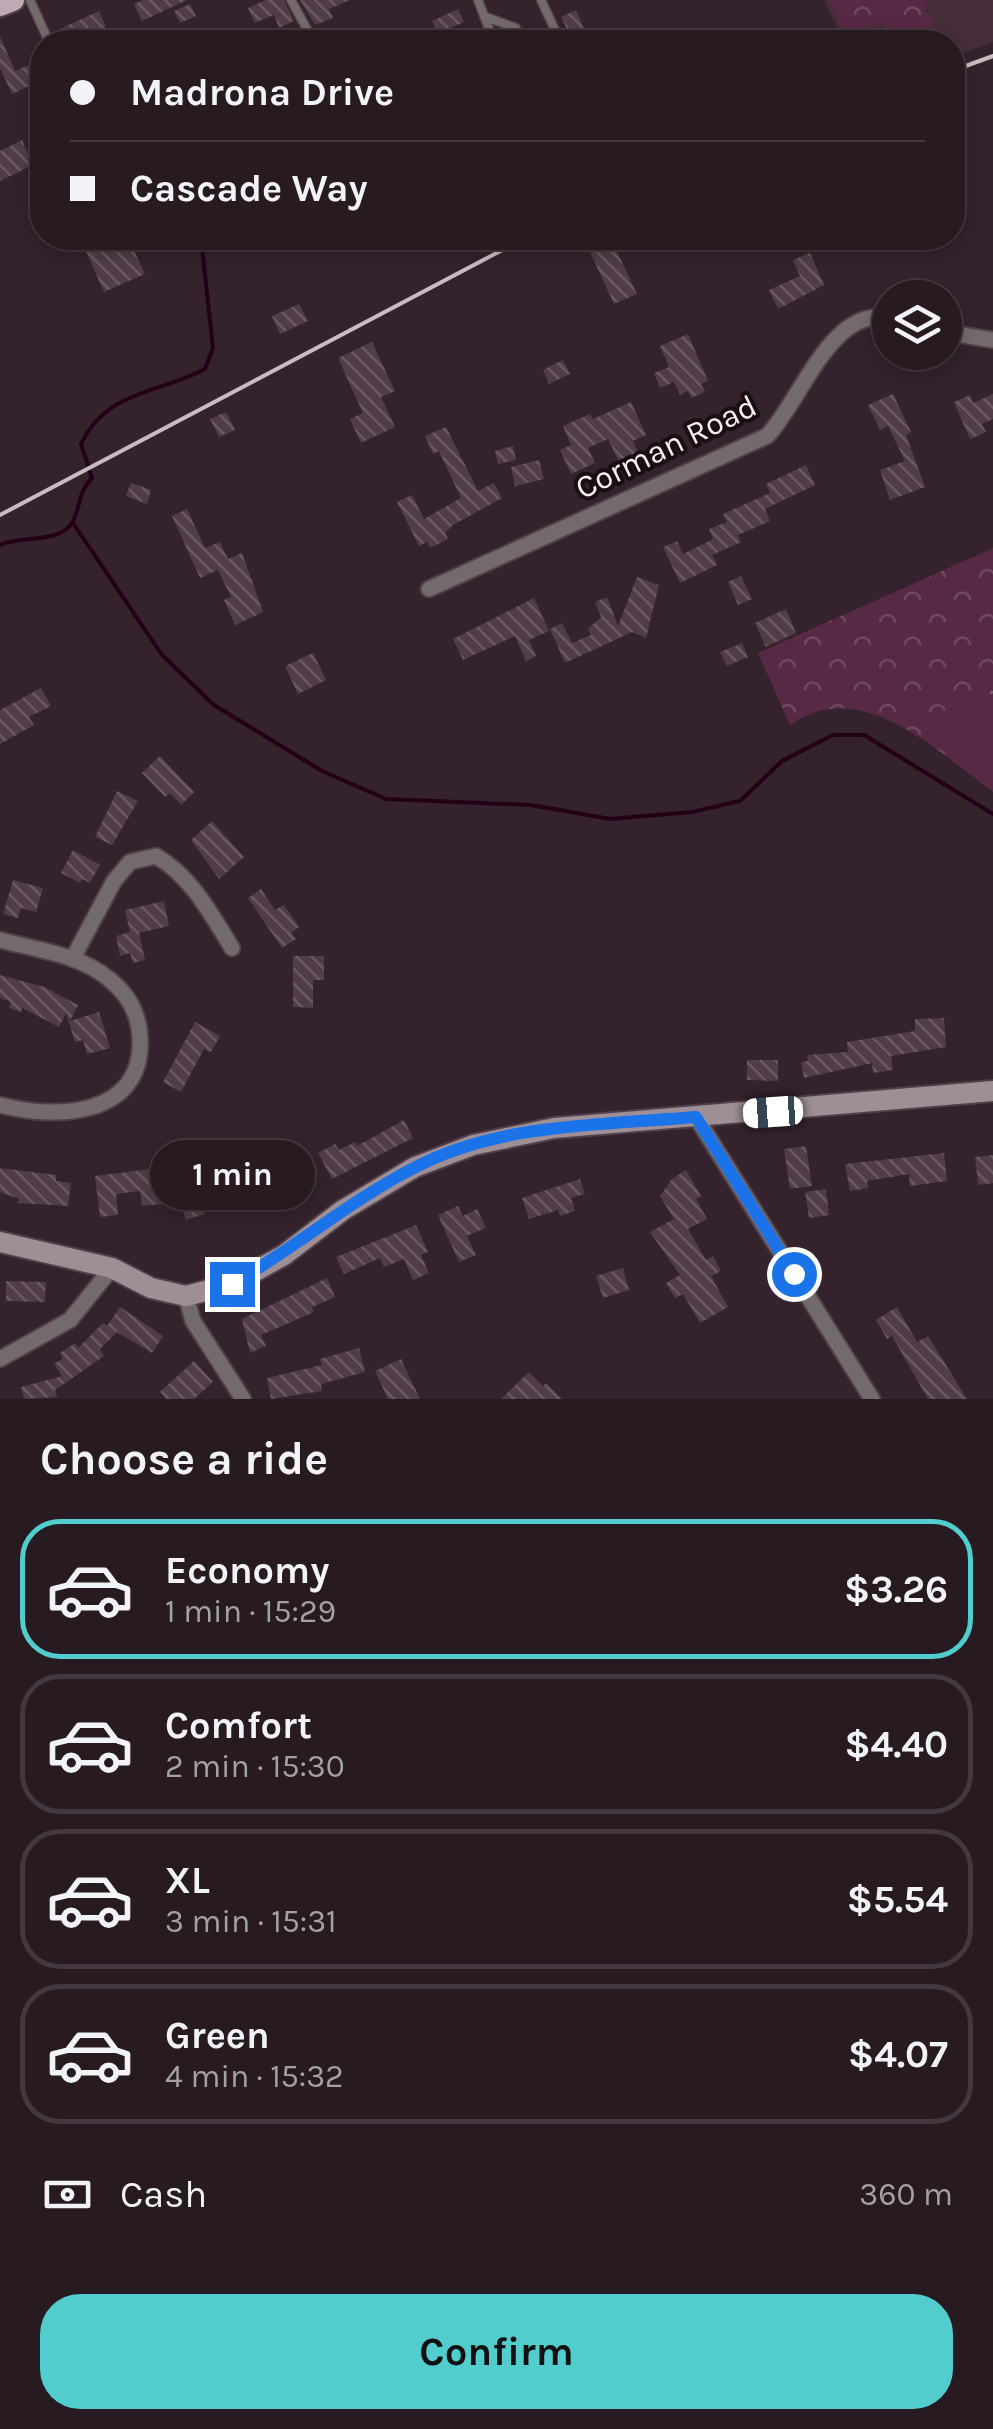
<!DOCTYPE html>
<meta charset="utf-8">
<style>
:root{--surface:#271a21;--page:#2f232a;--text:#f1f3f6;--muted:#a4a1a5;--line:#43383f;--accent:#52cdce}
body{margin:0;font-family:Karla,sans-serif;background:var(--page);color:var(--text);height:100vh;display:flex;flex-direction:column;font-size:38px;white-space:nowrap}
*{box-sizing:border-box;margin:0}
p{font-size:32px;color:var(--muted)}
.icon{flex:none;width:55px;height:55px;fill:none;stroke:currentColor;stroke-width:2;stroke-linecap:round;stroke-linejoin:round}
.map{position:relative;height:1399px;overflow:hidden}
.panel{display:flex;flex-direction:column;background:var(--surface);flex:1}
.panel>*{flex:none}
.hud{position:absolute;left:30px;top:30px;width:935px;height:220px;border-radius:40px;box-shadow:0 5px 15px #0003,0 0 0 2px var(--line);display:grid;align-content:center;height:220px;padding:0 40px;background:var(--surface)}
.tools{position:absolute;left:872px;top:280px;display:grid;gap:20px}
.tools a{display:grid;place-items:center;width:90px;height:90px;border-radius:50%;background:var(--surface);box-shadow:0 5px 15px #0003,0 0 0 2px var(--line);font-size:50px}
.end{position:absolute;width:45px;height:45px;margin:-22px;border:12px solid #1a73e8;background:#fff;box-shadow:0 0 0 5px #fff}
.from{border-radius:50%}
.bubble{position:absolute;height:70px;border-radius:35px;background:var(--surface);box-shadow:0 5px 15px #0003,0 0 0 2px var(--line);font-size:32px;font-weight:700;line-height:70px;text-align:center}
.car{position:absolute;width:30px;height:60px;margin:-30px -15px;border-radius:12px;box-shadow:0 0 8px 2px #0007;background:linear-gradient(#fff 24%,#345 0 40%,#fff 0 76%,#345 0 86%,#fff 0)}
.hud b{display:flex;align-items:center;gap:35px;height:95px;font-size:38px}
.hud b+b{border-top:2px solid var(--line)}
.hud i{width:25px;height:25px;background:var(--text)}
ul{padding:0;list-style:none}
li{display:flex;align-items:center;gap:30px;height:140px;margin:0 20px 15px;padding:0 20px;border:5px solid var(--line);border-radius:40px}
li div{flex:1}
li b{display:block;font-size:38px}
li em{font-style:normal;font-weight:700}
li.current{border-color:var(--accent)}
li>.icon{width:90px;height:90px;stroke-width:1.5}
h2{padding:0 40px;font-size:45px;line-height:120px}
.pay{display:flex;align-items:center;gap:25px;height:110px;padding:0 40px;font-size:38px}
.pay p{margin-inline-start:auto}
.button{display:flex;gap:20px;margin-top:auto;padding:20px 40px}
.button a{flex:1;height:115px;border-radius:40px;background:var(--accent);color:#111;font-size:40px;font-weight:700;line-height:115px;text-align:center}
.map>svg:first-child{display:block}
.built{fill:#442c39}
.forest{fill:url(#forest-crowns)}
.pitch{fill:#572944}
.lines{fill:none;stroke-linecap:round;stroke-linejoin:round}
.stream{stroke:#240017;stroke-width:4}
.building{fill:url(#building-back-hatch)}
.lane-casing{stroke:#503f48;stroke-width:11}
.street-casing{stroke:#503f48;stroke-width:19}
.secondary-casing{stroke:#503f48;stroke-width:24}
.primary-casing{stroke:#503f48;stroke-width:26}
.path{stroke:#75646d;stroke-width:2.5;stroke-dasharray:10 5;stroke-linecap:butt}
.lane{stroke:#736a6e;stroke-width:8}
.street{stroke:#736a6e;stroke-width:15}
.secondary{stroke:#9e8e96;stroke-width:20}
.primary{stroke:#beaab4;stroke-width:22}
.rail{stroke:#c9bbc2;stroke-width:4}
.route{stroke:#1a73e8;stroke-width:12}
.labels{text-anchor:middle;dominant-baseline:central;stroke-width:8;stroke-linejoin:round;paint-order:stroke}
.street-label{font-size:32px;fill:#fbeef4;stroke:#170f13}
</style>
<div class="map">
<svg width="993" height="1399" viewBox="0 0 993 1399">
<defs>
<pattern id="forest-crowns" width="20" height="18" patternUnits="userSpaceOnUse" patternTransform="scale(2.5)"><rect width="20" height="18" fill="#572944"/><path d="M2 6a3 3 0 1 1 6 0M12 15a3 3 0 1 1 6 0" fill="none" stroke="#704860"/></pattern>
<pattern id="building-back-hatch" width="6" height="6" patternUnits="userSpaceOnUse" patternTransform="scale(2.5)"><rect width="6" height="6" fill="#503d47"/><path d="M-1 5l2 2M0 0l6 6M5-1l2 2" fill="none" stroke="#6a5962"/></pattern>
</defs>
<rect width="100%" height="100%" fill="#34222c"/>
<path class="built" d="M824 0H993V42L953 57 952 42H843Z"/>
<path class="forest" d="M829 0H925L928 8 922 11 930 15 936 31 926 42H886L883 22 846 39Z
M993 548V792C937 751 861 675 790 725L758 653Z"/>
<path class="pitch" d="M993 695V777H992C958 767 941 750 931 715Z"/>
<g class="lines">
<path class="stream" d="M73 523 162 655 214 705 322 771 386 799 531 805 610 819 692 812 740 801 782 761 833 735H864L993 814
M0 545C21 535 62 544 73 521 81 505 78 492 92 478L81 444C107 390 158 394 205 369L213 348 201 238"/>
</g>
<path class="building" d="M143 0H187L142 21 134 4Z
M266 0H284L294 21 279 28 274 15 255 23 248 8Z
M300 0H350L329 9 333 18 315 25Z
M190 4 196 16 180 23 174 11Z
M458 9 464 22 438 34 432 21Z
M576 10 586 33 572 40 561 17Z
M99 11 106 27 90 34 95 42H67L60 29Z
M868 28 875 42H839Z
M0 36 15 71 42 59V80L12 94 0 68Z
M22 140 33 165 0 181V151Z
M80 238H128L145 274 104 292Z
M612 241 637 294 614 304 590 252Z
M810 253 824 285 778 309 769 290 800 276 793 260Z
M299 304 308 321 280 334 272 316Z
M688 334 708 381 701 384 705 392 691 398 688 391 680 395 674 382 660 388 654 373 669 367 660 346Z
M372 342 395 391 381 397 395 427 361 443 350 419 363 413 338 358Z
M563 360 570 374 549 384 543 370Z
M893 394 911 432 906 435 925 487 890 500 880 470 905 461 888 426 880 430 868 405Z
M993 394V419L982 424 986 432 970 439 954 402 970 395 973 403Z
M631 402 646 435 633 441 638 453 619 462 608 439 588 448 595 463 571 474 560 450 571 445 563 426 590 414 593 419Z
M226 412 235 430 219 437 210 419Z
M446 427 478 491 494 483 502 498 453 525 445 533 448 539 430 548 427 542 419 546 397 502 412 495 424 519 461 498 439 451 433 454 425 436Z
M513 446 516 460 498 464 495 451Z
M539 460 544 479 515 486 511 467Z
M806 465 815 485 765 509 770 521 738 535 741 542 712 555 717 565 680 583 663 547 677 541 683 554 713 539 709 529 727 522 723 514 770 493 766 484Z
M131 483 151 490 147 504 126 496Z
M187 509 205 548 220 542 228 559 242 553 263 612 235 625 224 600 231 597 218 570 200 578 172 516Z
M741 576 752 599 738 605 728 582Z
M637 577 659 585 646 638 632 632 565 663 550 629 562 623 572 643 591 635 588 629 601 617 595 602 607 597 618 626Z
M534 598 549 631 529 640 536 656 526 661 515 636 463 660 453 639Z
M786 609 796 633 766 647 755 623Z
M742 643 748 657 727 666 720 652Z
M313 653 326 680 298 694 285 666Z
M41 688 51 706 29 717 34 725 0 744V710Z
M160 756 194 792 181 805 170 793 165 797 142 773Z
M117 791 138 801 112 845 95 837Z
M212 821 244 857 219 879 191 840Z
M73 850 100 865 90 883 82 879 80 883 61 873Z
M13 880 43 888 36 912 21 908 18 918 3 914Z
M261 889 275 910 284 905 299 927 291 933 296 939 282 948 248 898Z
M164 901 169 926 139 933 145 960 133 963 130 953 120 956 116 936 130 932 125 910Z
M293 956H324V980H313V1008L293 1007Z
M0 975 44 987 78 1005 70 1021 99 1012 110 1048 87 1054 83 1040 75 1042 66 1013 59 1027 22 1008 21 1012 9 1008 11 1002 0 998Z
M944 1018 946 1047 891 1056 893 1070 873 1073 872 1063 804 1078 801 1062 808 1061 807 1055 848 1052 847 1042 915 1031V1019Z
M195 1022 220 1036 211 1052 204 1049 181 1092 163 1082Z
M747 1060H778V1081L747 1080Z
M404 1120 413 1138 332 1179 318 1153 335 1144 339 1150 355 1142 357 1146Z
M295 1146 307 1173 293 1180 290 1174 256 1189 247 1168Z
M806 1146 812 1186 790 1189 784 1149Z
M944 1153 947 1181 910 1186 909 1174 867 1181 868 1188 850 1191 845 1164Z
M993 1155V1183L978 1185 975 1157Z
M208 1167 211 1178 230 1171 237 1192 202 1205 205 1214 186 1220 175 1187 190 1182 187 1175Z
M0 1168 56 1175V1181L71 1183 68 1206 18 1203 19 1199 0 1192Z
M158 1168 162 1204 142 1206 140 1191 116 1194 118 1215 100 1217 95 1176Z
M686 1170 701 1196 696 1199 707 1219 688 1229 706 1260 713 1256 721 1271 711 1276 728 1307 700 1323 683 1294 675 1298 666 1283 680 1275 650 1232 674 1219 660 1196 672 1179Z
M580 1179 585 1194 571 1198 575 1211 560 1216 558 1210 529 1219 522 1198Z
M826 1189 829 1215 809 1218 805 1192Z
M458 1206 463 1216 477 1209 486 1228 467 1236 476 1255 459 1262 438 1215Z
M416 1225 428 1252 421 1255 429 1273 413 1280 404 1259 384 1267 380 1258 344 1274 336 1257Z
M623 1268 629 1290 603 1298 596 1276Z
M327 1278 335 1297 312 1307 314 1312 261 1335 266 1346 250 1353 242 1319Z
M6 1281 46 1282 45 1302 6 1301Z
M120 1307 163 1336 152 1353 117 1332 100 1349 104 1356 55 1390 57 1397 24 1399 21 1387 62 1376 54 1364 63 1358 60 1353 75 1343 78 1348 103 1323 107 1326Z
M897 1307 917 1342 928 1336 967 1399H928L892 1336 887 1339 876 1320Z
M359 1348 365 1372 321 1384 322 1391 271 1399 267 1378 322 1365 320 1359Z
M401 1359 420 1399H388L375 1371Z
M194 1361 213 1382 194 1399H166L160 1392Z
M529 1372 543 1386 546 1383 562 1399H501Z"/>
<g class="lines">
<g class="lane-casing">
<path id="lane" d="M30 0 49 42
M291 0 314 42
M478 0 494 42
M541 0 556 32
M486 17 516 28 521 42"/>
</g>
<g class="street-casing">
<path id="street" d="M945 332 993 340
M429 589 767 436C800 403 832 303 890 319
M0 940C36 950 79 954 109 979 128 994 139 1014 140 1038 144 1117 56 1120 0 1105
M73 958 114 881 130 862 156 856C191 876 211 914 232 948
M696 1117 872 1399
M186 1296 193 1321 243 1399
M0 1359 70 1320 112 1268"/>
</g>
<g class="secondary-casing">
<path id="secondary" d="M0 1242 112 1268 151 1288 186 1296 232 1284 284 1255 343 1210 415 1167 473 1145 554 1128 993 1091"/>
</g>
<g class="primary-casing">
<path id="primary" d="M0 5 13 0"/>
</g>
<path class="path" d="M990 693 993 692"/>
<use href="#lane" class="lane"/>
<use href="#street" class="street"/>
<use href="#secondary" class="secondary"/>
<use href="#primary" class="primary"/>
<path class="rail" d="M952 71 993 56
M0 515 525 238"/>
</g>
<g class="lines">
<path class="route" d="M232 1284C294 1249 348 1202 412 1169 496 1123 603 1125 696 1117L794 1274"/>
</g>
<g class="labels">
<g class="street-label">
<text transform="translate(666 447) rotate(-26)">Corman Road</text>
</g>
</g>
</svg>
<div class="tools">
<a><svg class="icon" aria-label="layers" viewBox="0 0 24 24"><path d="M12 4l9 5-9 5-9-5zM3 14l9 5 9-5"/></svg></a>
</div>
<i class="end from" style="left:794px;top:1274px"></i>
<i class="end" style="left:232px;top:1284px"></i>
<div class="bubble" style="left:150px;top:1140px;width:165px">1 min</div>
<i class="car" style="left:773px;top:1112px;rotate:266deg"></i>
<div class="hud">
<b><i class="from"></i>Madrona Drive</b>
<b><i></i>Cascade Way</b>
</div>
</div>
<section class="panel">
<h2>Choose a ride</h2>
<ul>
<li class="current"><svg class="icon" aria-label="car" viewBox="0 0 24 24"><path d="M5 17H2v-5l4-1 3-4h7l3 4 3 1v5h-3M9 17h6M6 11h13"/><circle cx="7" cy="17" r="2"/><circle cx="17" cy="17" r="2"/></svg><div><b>Economy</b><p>1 min · 15:29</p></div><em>$3.26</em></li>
<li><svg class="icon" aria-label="car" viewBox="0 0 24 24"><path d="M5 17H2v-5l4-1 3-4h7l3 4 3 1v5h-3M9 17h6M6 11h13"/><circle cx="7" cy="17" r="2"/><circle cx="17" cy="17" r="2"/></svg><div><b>Comfort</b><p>2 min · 15:30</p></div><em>$4.40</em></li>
<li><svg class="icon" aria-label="car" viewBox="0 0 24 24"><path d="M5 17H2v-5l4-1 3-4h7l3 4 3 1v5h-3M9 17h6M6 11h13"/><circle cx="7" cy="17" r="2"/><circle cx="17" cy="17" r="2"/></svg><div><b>XL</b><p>3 min · 15:31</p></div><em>$5.54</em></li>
<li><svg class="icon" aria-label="car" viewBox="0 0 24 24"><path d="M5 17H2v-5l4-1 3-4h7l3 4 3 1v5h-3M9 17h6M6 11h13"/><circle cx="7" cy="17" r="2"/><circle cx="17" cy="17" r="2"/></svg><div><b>Green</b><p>4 min · 15:32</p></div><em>$4.07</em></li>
</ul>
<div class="pay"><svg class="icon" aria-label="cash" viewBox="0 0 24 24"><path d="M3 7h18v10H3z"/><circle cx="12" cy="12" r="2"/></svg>Cash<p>360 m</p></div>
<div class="button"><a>Confirm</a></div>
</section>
